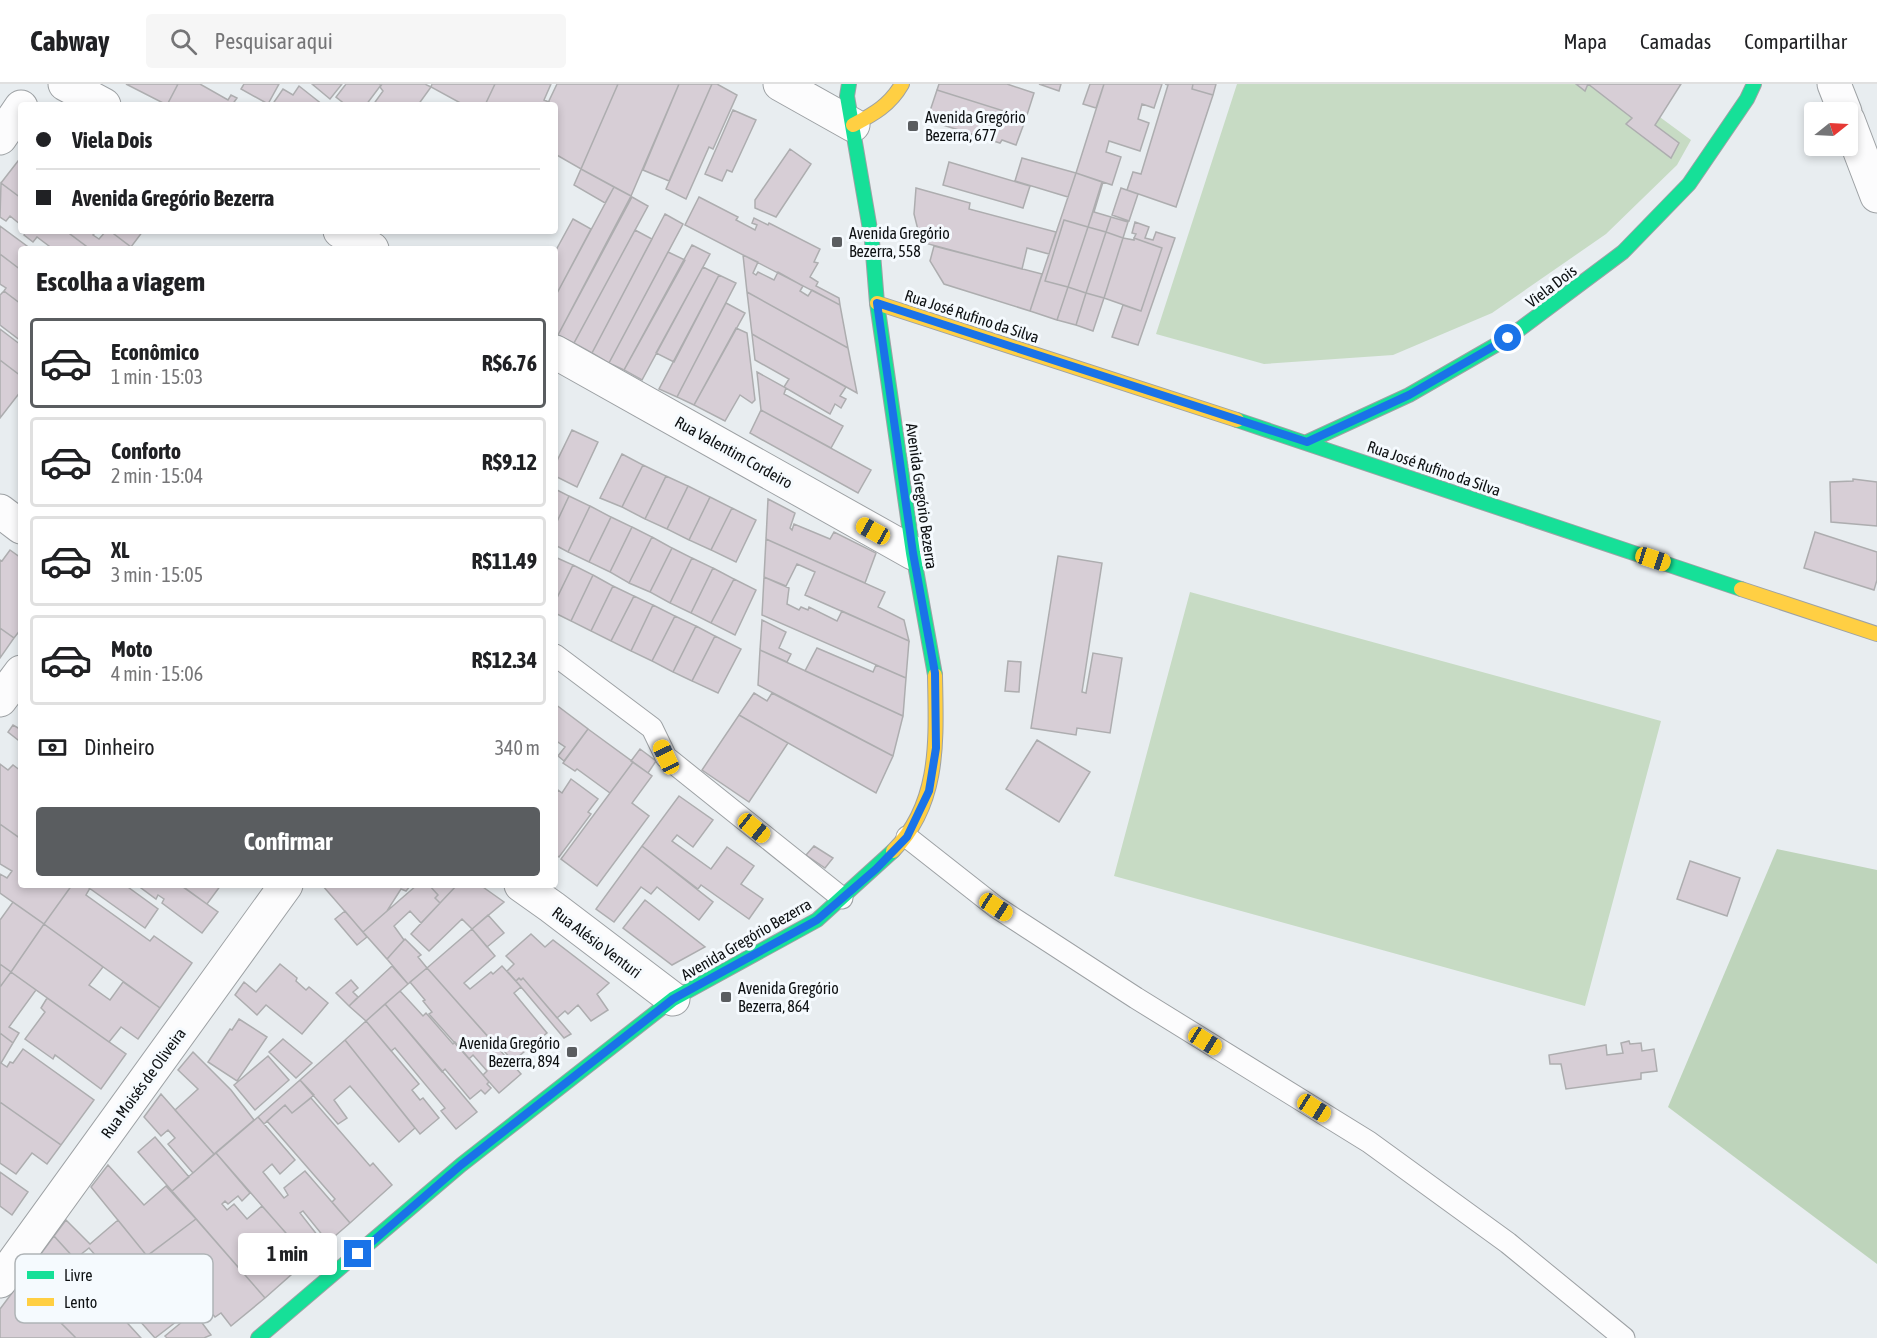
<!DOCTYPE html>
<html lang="pt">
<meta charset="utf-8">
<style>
:root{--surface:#fff;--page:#f6f6f6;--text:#202124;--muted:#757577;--line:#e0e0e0;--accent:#5a5d60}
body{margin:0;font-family:"Asap Condensed",sans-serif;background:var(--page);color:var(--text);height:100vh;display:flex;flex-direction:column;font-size:22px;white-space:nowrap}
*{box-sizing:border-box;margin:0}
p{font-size:20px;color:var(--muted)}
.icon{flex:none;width:33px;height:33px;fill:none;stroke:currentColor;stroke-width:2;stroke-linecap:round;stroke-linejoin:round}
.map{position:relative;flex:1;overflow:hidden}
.drawer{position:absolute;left:18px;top:162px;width:540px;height:642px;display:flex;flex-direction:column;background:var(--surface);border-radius:6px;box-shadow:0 3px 9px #0003}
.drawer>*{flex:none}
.guide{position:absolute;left:18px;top:18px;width:540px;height:132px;border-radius:6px;box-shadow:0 3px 9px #0003;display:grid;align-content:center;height:132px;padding:0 18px;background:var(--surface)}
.needle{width:39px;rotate:72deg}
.controls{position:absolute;left:1804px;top:18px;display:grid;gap:12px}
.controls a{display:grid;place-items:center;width:54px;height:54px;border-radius:6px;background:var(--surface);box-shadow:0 3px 9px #0003;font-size:30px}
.end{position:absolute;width:27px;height:27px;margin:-14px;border:8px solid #1a73e8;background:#fff;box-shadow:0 0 0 3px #fff}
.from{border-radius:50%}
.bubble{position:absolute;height:42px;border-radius:6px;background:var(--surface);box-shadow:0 3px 9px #0003;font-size:20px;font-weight:700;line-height:42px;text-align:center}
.car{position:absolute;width:18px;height:36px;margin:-18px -9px;border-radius:8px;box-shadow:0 0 4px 2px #0007;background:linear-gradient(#f5c518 24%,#345 0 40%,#f5c518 0 76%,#345 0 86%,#f5c518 0)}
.guide b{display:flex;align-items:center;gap:21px;height:57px;font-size:22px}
.guide b+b{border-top:2px solid var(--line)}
.guide i{width:15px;height:15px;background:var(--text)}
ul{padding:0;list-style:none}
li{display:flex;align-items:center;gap:18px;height:90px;margin:0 12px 9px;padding:0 6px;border:3px solid var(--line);border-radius:6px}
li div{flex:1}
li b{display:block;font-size:22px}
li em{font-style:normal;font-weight:700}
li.selected{border-color:var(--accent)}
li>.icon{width:54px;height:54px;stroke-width:1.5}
h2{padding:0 18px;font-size:27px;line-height:72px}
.pay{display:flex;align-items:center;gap:15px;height:66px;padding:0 18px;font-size:22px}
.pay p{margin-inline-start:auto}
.cta{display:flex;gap:12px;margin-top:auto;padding:12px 18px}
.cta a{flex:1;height:69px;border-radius:6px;background:var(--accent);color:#fff;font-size:24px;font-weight:700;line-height:69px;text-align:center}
header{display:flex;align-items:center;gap:36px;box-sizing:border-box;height:84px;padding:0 30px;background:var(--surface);border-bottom:2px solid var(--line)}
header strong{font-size:28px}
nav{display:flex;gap:33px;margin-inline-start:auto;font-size:21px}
.search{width:420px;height:54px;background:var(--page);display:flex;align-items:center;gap:15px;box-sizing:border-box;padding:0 21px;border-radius:6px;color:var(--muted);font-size:22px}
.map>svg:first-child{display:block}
.green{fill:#c7dbc4}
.forest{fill:#bed4bb}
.building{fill:#d7ced6;stroke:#adadaf;stroke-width:1.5}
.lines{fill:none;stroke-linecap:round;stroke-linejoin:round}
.lane-casing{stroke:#9da1a4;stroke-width:23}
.street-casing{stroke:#9da1a4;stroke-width:35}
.fast-casing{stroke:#9da1a4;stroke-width:16}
.slow-casing{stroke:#9da1a4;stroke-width:16}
.lane{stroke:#fcfcfd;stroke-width:21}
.street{stroke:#fcfcfd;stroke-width:33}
.fast{stroke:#16e098;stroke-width:14}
.slow{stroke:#ffcf43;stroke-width:14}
.route{stroke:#1a73e8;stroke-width:8}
.poi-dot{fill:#5a5d60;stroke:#f5fafe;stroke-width:2}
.labels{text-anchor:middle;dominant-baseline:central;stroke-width:6;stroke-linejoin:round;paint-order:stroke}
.poi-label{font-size:16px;fill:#0d1012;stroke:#f5fafe;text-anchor:start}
.street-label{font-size:16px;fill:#0d1012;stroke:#f5fafe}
.key{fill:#f5fafe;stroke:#afb4b7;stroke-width:1.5}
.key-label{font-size:16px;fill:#0d1012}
</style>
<header>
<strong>Cabway</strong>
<div class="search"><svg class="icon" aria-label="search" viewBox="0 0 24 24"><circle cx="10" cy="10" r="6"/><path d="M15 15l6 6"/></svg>Pesquisar aqui</div>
<nav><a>Mapa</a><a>Camadas</a><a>Compartilhar</a></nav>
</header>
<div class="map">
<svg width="1877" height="1254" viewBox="0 0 1877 1254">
<rect width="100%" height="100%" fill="#e8edf0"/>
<path class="green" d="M1237 0H1615L1691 56 1677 81 1606 150 1492 229 1393 271 1264 280 1156 250Z
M1190 508 1661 637 1585 922 1114 792Z"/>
<path class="forest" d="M1777 765 1877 786V1180L1668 1023Z"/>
<path class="building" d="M126 0H178L167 21Z
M178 0H200L228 16 231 11 237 14 232 21H167Z
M244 0H279L268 20 241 5Z
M312 0H342L330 15Z
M346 0H379L381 1 366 21H346L336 13Z
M382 0H425L431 3 418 21H373L383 7 380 3Z
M432 0H495L485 21H464L431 3Z
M495 0H551L544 16 549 18 547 21H485Z
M557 0H618L581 85 555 70V21H547Z
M618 0H679L631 112 581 85Z
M679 0H712L669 97 643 86Z
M712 0H717L737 11 713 65 709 63 686 115 666 105Z
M939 0H1007L1034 9 1026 34 937 6Z
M1039 0H1061L1059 7Z
M1090 0H1104L1096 24 1083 20Z
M1104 0H1162L1154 24 1142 20 1138 35 1149 39 1140 67 1109 57 1106 68 1121 73 1112 101 1076 89Z
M1165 0H1193L1192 5 1213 11 1176 123 1127 106 1133 88 1141 90 1168 1Z
M1193 0H1216L1213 11 1192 5Z
M1576 0H1681L1655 41 1679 59 1671 74 1626 40 1632 34 1588 0 1585 7Z
M299 2 323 21H272L283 5 293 11Z
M937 6 1026 34 1016 61 1002 56 1000 59 927 36Z
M733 26 756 36 732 88 727 86 722 97 705 90Z
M790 65 811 80 776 133 755 124V116Z
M1022 74 1076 89 1068 113 1015 97Z
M18 77 21 79V114L1 99Z
M949 78 1030 102 1023 124 943 101Z
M581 85 614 103 605 119 574 101Z
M1076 89 1102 98 1088 143 1064 136 1045 197 1068 203 1057 236 1030 227Z
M1103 98 1094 128 1111 133 1106 148 1088 143Z
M1 99 21 114V141L10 132 6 137 0 133Z
M614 103 631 112 558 251 555 249V213Z
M916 104 970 119 969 125 1056 148 1049 170 1027 164 1022 185 921 158 914 130Z
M1121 104 1138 110 1129 137 1112 131Z
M632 113 648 122 574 259 558 251Z
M699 113 738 133 736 136 755 146 757 141 752 139 754 134 768 141 769 139 820 165 814 178 818 179 810 193 818 198 816 202 839 214 840 221 685 141Z
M665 130 683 140 609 279 592 269Z
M1111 133 1128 138 1123 154 1106 148Z
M573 135 591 145 555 213V168Z
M1064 136 1088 143 1068 203 1045 197Z
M1135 138 1149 143 1145 154 1153 156 1156 148 1175 154 1138 261 1112 253 1123 221 1141 227 1162 164 1134 154 1136 150 1132 149Z
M0 142 31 165H21V186L0 170Z
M1088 143 1106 148 1086 209 1068 203Z
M635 146 652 155 592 269 574 259Z
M26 147H66L90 165H53L37 153 33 158 24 151Z
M66 147H97L93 151 99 155 106 147H110L131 163 130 165H90Z
M110 147H143L131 163Z
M1106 148 1123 154 1104 214 1086 209Z
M1123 154 1134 156V154L1162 164 1141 227 1104 214Z
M692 161 710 170 642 296 624 286Z
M934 162 1042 190 1030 227 944 200 930 177Z
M668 168 685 176 624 286 609 279Z
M0 170 21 186V220L4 207 6 204 0 200Z
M743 171 758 178 753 189 756 191 758 188 774 196 778 188 803 202 800 207 808 212 812 206 840 221 848 264 747 208Z
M703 183 719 191 674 278 656 269Z
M719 191 736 199 677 313 659 305Z
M1068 203 1086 209 1076 241 1057 236Z
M4 207 21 220V257L0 241V211Z
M747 208 848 264 857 309 752 250Z
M1086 209 1104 214 1093 247 1076 241Z
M726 219 745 229 694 321 677 313Z
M736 244 747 249 755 316 752 319 740 311 725 337 694 321Z
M0 245 21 261V292L0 276Z
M752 250 846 303 840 312 846 315 841 324 835 320 830 330 784 303 789 295 755 276Z
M0 276 21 292V307L0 334Z
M757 288 786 304 784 310 843 342 831 364 761 326Z
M761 326 871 386 858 409 750 349Z
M572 346 598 358 577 403 555 392V381Z
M622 370 643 381 622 423 600 414Z
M643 381 666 392 645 435 622 423Z
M666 392 688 402 667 445 645 435Z
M1853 395 1877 398V442L1831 438 1830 398 1853 397Z
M688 402 710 413 689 456 667 445Z
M555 405 569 412 555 442Z
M569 412 590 422 568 468 555 461V442Z
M710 413 732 424 711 466 689 456Z
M768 415 795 429 790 444 792 446 794 440 830 455 834 448 876 469 865 499 766 455Z
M590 422 611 433 589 478 568 468Z
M732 424 756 436 736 478 711 466Z
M611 433 632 443 610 488 589 478Z
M632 443 652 453 629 499 610 488Z
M1815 448 1877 468V496L1874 506 1804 484Z
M652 453 672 464 650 508 629 499Z
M766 455 885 508 878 523 904 536 909 557 805 511 815 488 797 480 786 502 764 493Z
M672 464 692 474 670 519 650 508Z
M10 466 21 474V545L14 554 0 544V476L2 477Z
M1058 472 1102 479 1082 608 1086 609 1093 569 1122 574 1110 649 1077 644 1076 651 1031 644Z
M555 473 573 481 555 518Z
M692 474 713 484 691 529 670 519Z
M573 481 593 491 571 537 555 529V518Z
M713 484 734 495 711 539 691 529Z
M593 491 613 502 591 547 571 537Z
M764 493 789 504 787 520 799 526 801 523 808 526 809 523 837 537 842 527 909 557 906 594 762 531Z
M734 495 756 506 735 551 711 539Z
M613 502 634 512 611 557 591 547Z
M634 512 653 521 631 567 611 557Z
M653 521 675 532 652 577 631 567Z
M675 532 696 542 673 588 652 577Z
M762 536 786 548 779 564 791 570 787 578 760 566Z
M696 542 715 552 692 597 673 588Z
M0 544 14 554 0 574Z
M715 552 741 565 718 609 692 597Z
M817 564 873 588 876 581 906 594 903 632 805 587Z
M760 566 903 632 893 672 758 601Z
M1008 577 1021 578 1019 608 1005 607Z
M754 609 767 617 772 609 893 672 876 709 739 631Z
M555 620 588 645 564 677 558 672 565 663 555 656Z
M739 631 788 659 749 718 702 686Z
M21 640V652L18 656 8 648 13 641 18 644Z
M588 645 633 678 610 709 577 685 575 687 563 679Z
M1037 656 1090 688 1059 738 1006 705Z
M640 665 656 677 648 689 631 677Z
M633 678 652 692 632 719 649 732 597 802 561 775Z
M0 680 8 686 13 681 21 687V755L0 740Z
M571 695 598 715 588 728 591 730 559 773 555 770V710L558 706 562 709Z
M679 712 713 736 693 763 677 751 672 757 711 785 727 763 754 782 741 800 763 815 749 835 701 801 698 805 642 762Z
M0 740 21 755V801H72L44 840 0 809V790L7 794 12 787 0 780Z
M642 762 713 818 699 836 657 803 651 810 641 803 614 838 596 825Z
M814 762 833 774 825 784 806 771Z
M1690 777 1740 794 1727 832 1677 815Z
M72 801H85L90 804 86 811 150 857 154 852 192 879 160 924 44 840Z
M85 801H125L158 825 145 844Z
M137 801H180L218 828 202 849 162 819 164 815 158 811 156 815Z
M181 801H221L207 820Z
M322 801H411L406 807 401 805 387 827 363 848Z
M417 801H429L438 811 435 814 440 819 421 839 410 827 394 842 404 856 387 875 363 848Z
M429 801H457L440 819 435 814 438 811Z
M457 801H480L504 818 472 845 462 835 429 867 411 850Z
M645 816 705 863 672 881 623 844Z
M13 818 44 840 11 888 0 880V836Z
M345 827 367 853 357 861 335 835Z
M488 831 504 849 487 863 472 845Z
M44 840 103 883 89 901 110 916 123 898 160 924 138 955 121 943 109 958 11 888Z
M472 845 495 872 464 899 470 905 491 888 493 890 502 882 521 903 514 909 547 949 513 977 493 955 492 957 427 884Z
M531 850 545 863 553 856 609 899 597 910 608 926 591 937 578 921 568 930 565 927 557 934 523 894 521 896 519 894 516 897 507 887 514 880 506 872Z
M405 855 421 871 418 873 427 884 408 900 387 875Z
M0 880 11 888 0 903Z
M280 880 297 894 296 897 306 906 309 903 328 919 302 950 266 921 257 931 235 911 244 898 256 908Z
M392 882 408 900 366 937 349 922Z
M427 884 521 990 499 1009 483 991 487 987 473 971 469 975 429 930 432 928 423 917 425 916 410 898Z
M11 888 36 906 9 943 19 949 13 959 0 949V903Z
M519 894 521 896 523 894 571 950 564 954 516 897Z
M351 896 358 904 353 908 358 913 349 922 336 909Z
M400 907 423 932 426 929 453 960 455 958 489 998 487 1000 491 1004 485 1010 481 1006 470 1015 445 985 442 988 385 920Z
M47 914 126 970 101 1005 55 971 53 975 25 955 45 928 41 924Z
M385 920 477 1028 456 1045 441 1027 445 1024 395 964 391 967 366 937Z
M239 935 267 953 237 997 208 978 230 945 232 946Z
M366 937 419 1000 412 1006 420 1016 423 1014 439 1034 420 1050 345 956Z
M0 949 13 959 1 979 7 983 10 978 13 979 23 965 94 1016 61 1061 0 1018Z
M283 955 312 979 296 994 269 968Z
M345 956 415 1044 399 1058 350 1002 334 1016 347 1034 338 1040 300 996Z
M1629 957 1630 960 1641 959 1642 967 1654 965 1657 987 1641 989V995L1566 1005 1561 980H1550L1549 971 1606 961 1607 971 1623 969 1621 959Z
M193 968 231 1006 254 1036 214 1070 175 1026 198 1005 178 986Z
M268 972 289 996 255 1026 234 1001Z
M300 996 314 1011 292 1029 285 1021 264 1040 258 1033Z
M161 1010 214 1070 193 1089 168 1060 175 1054 168 1046 161 1052 144 1033Z
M311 1014 370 1082 373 1079 392 1101 350 1139 332 1118 335 1115 267 1037 285 1021 292 1029Z
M0 1018 61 1061 47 1080 32 1069 16 1090 0 1079Z
M258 1033 295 1076 280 1090 272 1080 263 1088 284 1114 288 1111 284 1104 305 1087 350 1139 328 1158 303 1127 300 1129 325 1161 315 1170 312 1165 305 1171 216 1069Z
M155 1053 189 1093 172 1107 138 1068Z
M216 1069 250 1109 242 1117 238 1112 228 1120 225 1117 222 1120 227 1126 234 1120 247 1135 262 1122 309 1175 265 1214 172 1107Z
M108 1081 144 1121 166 1102 196 1135 147 1172 91 1103Z
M0 1088 28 1108 12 1131 0 1122Z
M196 1135 265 1214 231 1242 221 1229 215 1233 185 1199 183 1201 177 1194 174 1197 164 1186 160 1188 147 1172Z
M66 1136 90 1160 118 1136 160 1188 116 1220 92 1194 105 1182 89 1164 75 1175 54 1152Z
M54 1152 103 1206 62 1240 21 1197Z
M162 1187 194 1224 155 1254 121 1216Z
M21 1197 62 1240 76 1254H0V1225Z
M100 1209 141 1254H76L62 1240Z
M194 1228 211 1251 204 1254H167L165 1252Z"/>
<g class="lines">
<g class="lane-casing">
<path id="lane" d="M555 571 652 644 666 673 842 814
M907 753 996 823 1136 914 1369 1058 1508 1159 1624 1254"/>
</g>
<g class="street-casing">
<path id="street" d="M65 0 104 21
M780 0 853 41
M1834 0 1845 28
M1848 36 1877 112
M0 54 21 23
M340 147 372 165
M555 268 913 469
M0 427 21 443
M0 616 21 588
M521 801 552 823 673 915
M0 1197 286 801"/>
</g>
<g class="fast-casing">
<path id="fast" d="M849 0 847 12 872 157 877 219 913 469 935 591
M1237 336 1741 505
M1307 358 1409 311 1508 254 1623 168 1689 100 1747 15 1754 0
M258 1254 461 1081 673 915 817 836 893 767"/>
</g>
<g class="slow-casing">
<path id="slow" d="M853 41C874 30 890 21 902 0
M877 219 1237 336
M1741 505 1877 550
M893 767C941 719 936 654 935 591"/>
</g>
<use href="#lane" class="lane"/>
<use href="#street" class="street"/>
<use href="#fast" class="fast"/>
<use href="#slow" class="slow"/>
</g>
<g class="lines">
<path class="route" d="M358 1170 461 1081 673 915 817 836 876 785 907 753 929 707 936 664 935 589 913 469 877 219 1307 358 1409 311 1508 254"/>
</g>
<g class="poi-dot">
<rect x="907" y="36" width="12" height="12" rx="3"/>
<rect x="831" y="152" width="12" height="12" rx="3"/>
<rect x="720" y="907" width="12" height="12" rx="3"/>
<rect x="566" y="962" width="12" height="12" rx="3"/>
</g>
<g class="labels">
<g class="poi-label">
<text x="925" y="33">Avenida Gregório<tspan x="925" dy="18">Bezerra, 677</tspan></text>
<text x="849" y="149">Avenida Gregório<tspan x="849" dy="18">Bezerra, 558</tspan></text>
<text x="738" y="904">Avenida Gregório<tspan x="738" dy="18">Bezerra, 864</tspan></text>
<text x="560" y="959" text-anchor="end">Avenida Gregório<tspan x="560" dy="18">Bezerra, 894</tspan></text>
</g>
<g class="street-label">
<text transform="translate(1551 202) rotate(-37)">Viela Dois</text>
<text transform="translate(972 232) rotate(18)">Rua José Rufino da Silva</text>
<text transform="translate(734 368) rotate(29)">Rua Valentim Cordeiro</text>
<text transform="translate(1434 384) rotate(19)">Rua José Rufino da Silva</text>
<text transform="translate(922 412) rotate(82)">Avenida Gregório Bezerra</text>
<text transform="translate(746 855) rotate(-30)">Avenida Gregório Bezerra</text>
<text transform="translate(597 858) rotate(37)">Rua Alésio Venturi</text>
<text transform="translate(143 999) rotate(-54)">Rua Moisés de Oliveira</text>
</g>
</g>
<rect x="15" y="1170" width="198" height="69" rx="9" class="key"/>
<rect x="27" y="1187" width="27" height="8" fill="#16e098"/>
<rect x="27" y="1214" width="27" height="8" fill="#ffcf43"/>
<g class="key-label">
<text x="64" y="1197">Livre</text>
<text x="64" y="1224">Lento</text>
</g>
</svg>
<div class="controls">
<a><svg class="needle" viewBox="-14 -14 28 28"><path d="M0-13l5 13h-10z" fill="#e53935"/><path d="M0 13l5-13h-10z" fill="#757577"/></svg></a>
</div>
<i class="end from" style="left:1508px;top:254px"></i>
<i class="end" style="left:358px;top:1170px"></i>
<div class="bubble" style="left:238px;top:1149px;width:99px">1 min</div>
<i class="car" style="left:873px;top:447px;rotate:299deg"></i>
<i class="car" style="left:1653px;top:475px;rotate:108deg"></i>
<i class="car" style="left:666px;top:673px;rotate:335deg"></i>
<i class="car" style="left:754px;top:744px;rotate:129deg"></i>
<i class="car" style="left:996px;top:823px;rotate:123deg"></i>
<i class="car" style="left:1205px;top:957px;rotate:122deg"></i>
<i class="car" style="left:1314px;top:1024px;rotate:122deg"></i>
<div class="guide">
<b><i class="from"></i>Viela Dois</b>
<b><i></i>Avenida Gregório Bezerra</b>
</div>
<section class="drawer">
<h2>Escolha a viagem</h2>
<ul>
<li class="selected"><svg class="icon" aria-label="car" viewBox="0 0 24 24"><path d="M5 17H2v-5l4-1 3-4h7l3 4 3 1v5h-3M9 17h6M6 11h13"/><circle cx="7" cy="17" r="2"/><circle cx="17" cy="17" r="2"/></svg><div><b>Econômico</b><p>1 min · 15:03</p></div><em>R$6.76</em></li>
<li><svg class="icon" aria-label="car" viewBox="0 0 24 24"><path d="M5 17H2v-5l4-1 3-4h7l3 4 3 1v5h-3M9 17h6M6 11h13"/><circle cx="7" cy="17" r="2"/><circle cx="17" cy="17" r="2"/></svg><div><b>Conforto</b><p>2 min · 15:04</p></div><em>R$9.12</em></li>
<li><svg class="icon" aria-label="car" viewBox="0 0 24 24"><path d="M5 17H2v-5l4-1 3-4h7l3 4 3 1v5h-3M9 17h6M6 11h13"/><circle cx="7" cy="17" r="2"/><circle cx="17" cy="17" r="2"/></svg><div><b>XL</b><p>3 min · 15:05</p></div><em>R$11.49</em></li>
<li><svg class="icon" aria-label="car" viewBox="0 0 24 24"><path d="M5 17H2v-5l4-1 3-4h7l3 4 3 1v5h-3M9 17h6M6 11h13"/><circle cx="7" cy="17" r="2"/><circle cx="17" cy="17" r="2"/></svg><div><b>Moto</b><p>4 min · 15:06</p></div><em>R$12.34</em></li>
</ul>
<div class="pay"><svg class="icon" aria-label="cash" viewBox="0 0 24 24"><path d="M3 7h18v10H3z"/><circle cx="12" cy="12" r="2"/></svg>Dinheiro<p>340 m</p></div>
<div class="cta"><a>Confirmar</a></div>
</section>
</div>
